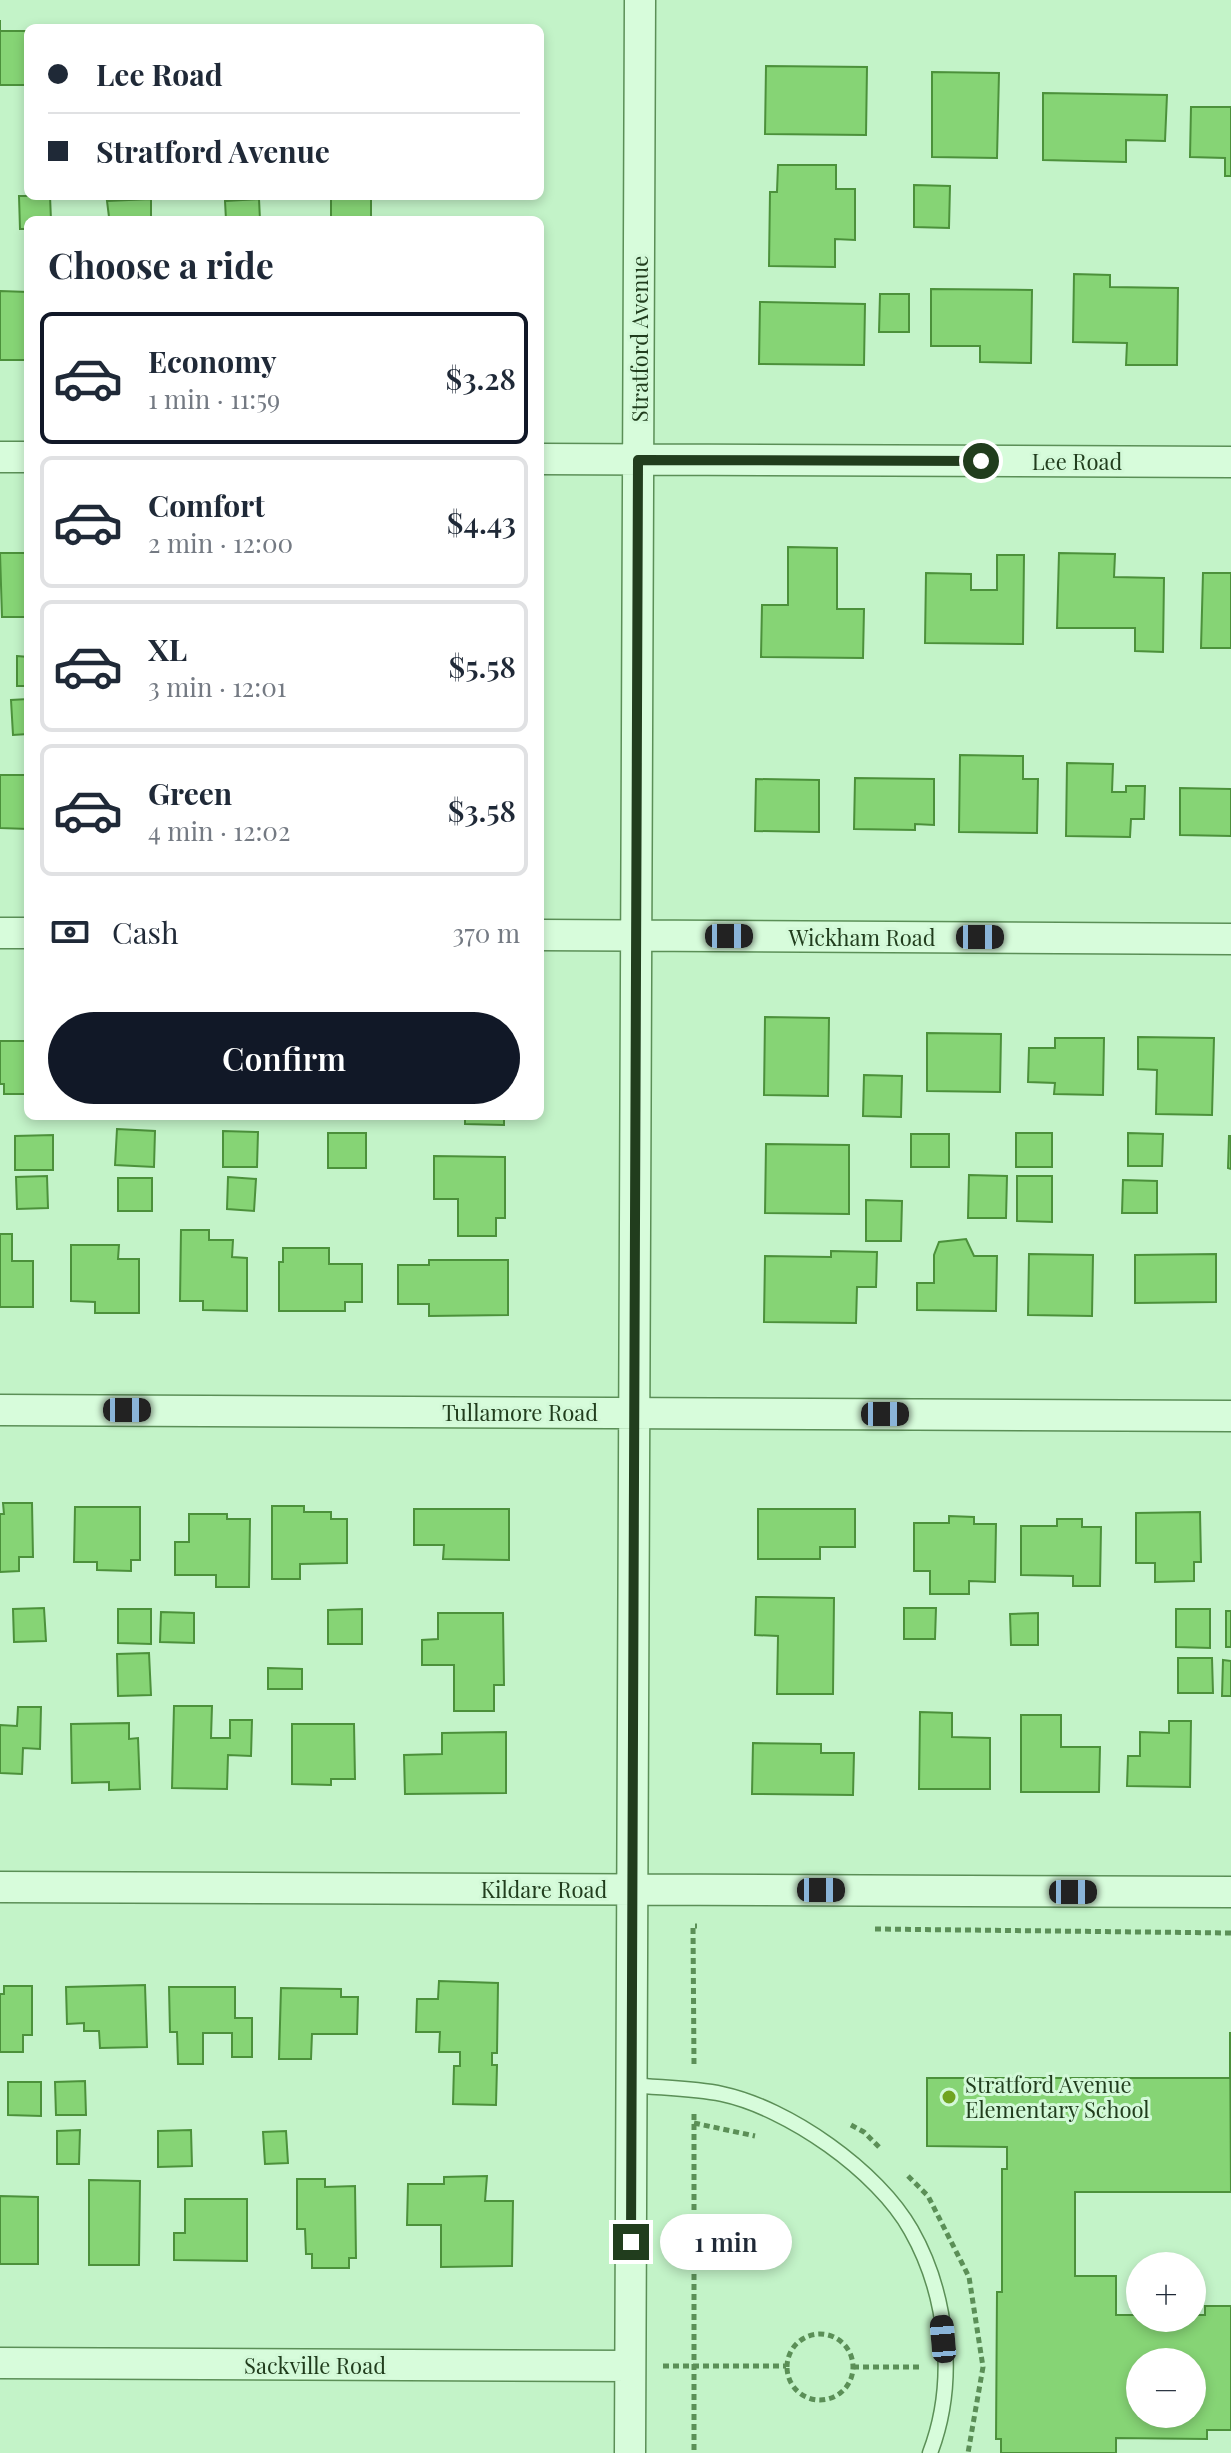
<!DOCTYPE html>
<meta charset="utf-8">
<style>
:root{--surface:#fff;--page:#f2f2f3;--text:#1f2937;--muted:#747a83;--line:#e0e1e3;--accent:#111827}
body{margin:0;font-family:"Playfair Display",serif;background:var(--page);color:var(--text);height:100vh;display:flex;flex-direction:column;font-size:30px;white-space:nowrap}
*{box-sizing:border-box;margin:0}
p{font-size:26px;color:var(--muted)}
.icon{flex:none;width:44px;height:44px;fill:none;stroke:currentColor;stroke-width:2;stroke-linecap:round;stroke-linejoin:round}
.map{position:relative;flex:1;overflow:hidden}
.drawer{position:absolute;left:24px;top:216px;width:520px;height:904px;display:flex;flex-direction:column;background:var(--surface);border-radius:12px;box-shadow:0 4px 12px #0003}
.drawer>*{flex:none}
.hud{position:absolute;left:24px;top:24px;width:520px;height:176px;border-radius:12px;box-shadow:0 4px 12px #0003;display:grid;align-content:center;height:176px;padding:0 24px;background:var(--surface)}
.fabs{position:absolute;left:1126px;top:2252px;display:grid;gap:16px}
.fabs a{display:grid;place-items:center;width:80px;height:80px;border-radius:50%;background:var(--surface);box-shadow:0 4px 12px #0003;font-size:40px}
.end{position:absolute;width:36px;height:36px;margin:-18px;border:10px solid #213d1d;background:#fff;box-shadow:0 0 0 4px #fff}
.from{border-radius:50%}
.bubble{position:absolute;height:56px;border-radius:28px;background:var(--surface);box-shadow:0 4px 12px #0003;font-size:26px;font-weight:600;line-height:56px;text-align:center}
.car{position:absolute;width:24px;height:48px;margin:-24px -12px;border-radius:10px;box-shadow:0 0 6px 2px #0007;background:linear-gradient(#222 24%,#8ab4d8 0 40%,#222 0 76%,#8ab4d8 0 86%,#222 0)}
.hud b{display:flex;align-items:center;gap:28px;height:76px;font-size:30px}
.hud b+b{border-top:2px solid var(--line)}
.hud i{width:20px;height:20px;background:var(--text)}
ul{padding:0;list-style:none}
li{display:flex;align-items:center;gap:24px;height:132px;margin:0 16px 12px;padding:0 8px;border:4px solid var(--line);border-radius:12px}
li div{flex:1}
li b{display:block;font-size:30px}
li em{font-style:normal;font-weight:600}
li.on{border-color:var(--accent)}
li>.icon{width:72px;height:72px;stroke-width:1.5}
h2{padding:0 24px;font-size:36px;line-height:96px}
.pay{display:flex;align-items:center;gap:20px;height:88px;padding:0 24px;font-size:30px}
.pay p{margin-inline-start:auto}
.cta{display:flex;gap:16px;margin-top:auto;padding:16px 24px}
.cta a{flex:1;height:92px;border-radius:48px;background:var(--accent);color:#fff;font-size:32px;font-weight:600;line-height:92px;text-align:center}
.map>svg:first-child{display:block}
.building{fill:#86d475;stroke:#4c913b;stroke-width:2;fill-rule:evenodd}
.lines{fill:none;stroke-linecap:round;stroke-linejoin:round}
.lane-casing{stroke:#5b8f57;stroke-width:17}
.street-casing{stroke:#5b8f57;stroke-width:33}
.path{stroke:#5b8f57;stroke-width:5;stroke-dasharray:6 4;stroke-linecap:butt}
.lane{stroke:#d7fcdb;stroke-width:14}
.street{stroke:#d7fcdb;stroke-width:30}
.route{stroke:#213d1d;stroke-width:10}
.poi-dot{fill:#70a421;stroke:#d3f9d8;stroke-width:3}
.labels{text-anchor:middle;dominant-baseline:central;stroke-width:6;stroke-linejoin:round;paint-order:stroke}
.street-label{font-size:22px;fill:#213d1d;stroke:#d3f9d8}
.poi-label{font-size:22px;fill:#213d1d;stroke:#d3f9d8;text-anchor:start}
</style>
<div class="map">
<svg width="1231" height="2453" viewBox="0 0 1231 2453">
<rect width="100%" height="100%" fill="#c3f3c8"/>
<path class="building" d="M0 20V31H28V85H0Z
M766 66 867 67 866 135 765 134Z
M932 72 999 73 997 158 932 157Z
M1043 93 1167 95 1165 141 1126 140V162L1043 160Z
M1191 107H1231V176H1225V158L1190 157Z
M778 165H836V189H855V240L835 239V267L769 266 770 192H777Z
M914 185 950 186 949 228 914 227Z
M19 196H50L51 220H28V229H20Z
M331 197 371 198V220H331Z
M151 199V220L109 217 107 201Z
M259 199 260 220H226L225 201Z
M1074 274 1110 275V287L1178 288 1177 365H1126L1127 343 1073 342Z
M931 289 1032 290 1031 363 980 362V346H931Z
M0 291 28 292 26 360H0Z
M880 294H909V332H879Z
M760 302 865 304 864 365 759 364Z
M788 547 837 548V609H864L863 658 761 657 762 605H788Z
M0 553H28V617H2Z
M1059 553 1115 554 1114 577 1164 578 1163 652 1135 651V628H1057Z
M997 555H1024L1023 644 925 643 926 573 971 574V590H997Z
M1203 573H1231V648H1201Z
M17 656 28 657V686H17Z
M28 699V734L13 735 11 700Z
M960 755 1023 756V779H1038L1037 833 959 832Z
M1067 763 1113 764 1112 792H1126V786H1145L1144 819H1131L1130 837 1066 836Z
M0 775H28V829L0 828Z
M855 778 934 779V825L915 824V830L854 829Z
M756 779 819 780V832L755 831Z
M1180 788 1231 789V836L1180 835Z
M765 1017 829 1018 828 1096 764 1095Z
M927 1033 1001 1034 1000 1092 927 1091Z
M1138 1037 1214 1038 1212 1115 1156 1114 1157 1070 1138 1069Z
M1055 1038H1104L1103 1095 1054 1094 1055 1083 1028 1082 1029 1048H1055Z
M0 1041H28V1094H4V1084H0Z
M864 1075 902 1076 901 1117 863 1116Z
M465 1116H504V1125L465 1124Z
M117 1129 155 1131 154 1167 115 1165Z
M223 1131 258 1132 257 1167H223Z
M328 1133H366V1168H328Z
M1016 1133H1052V1167H1016Z
M1128 1133 1163 1134 1162 1166H1128Z
M911 1134H949V1167H911Z
M53 1135V1170H15V1136Z
M1229 1136H1231V1169L1228 1168Z
M766 1144 849 1145V1214L765 1213Z
M434 1156 505 1157V1218H496V1236H458V1199H434Z
M969 1175 1007 1176 1006 1218H968Z
M47 1176 48 1208 17 1209 16 1177Z
M1017 1176H1052V1222L1017 1221Z
M228 1177 256 1179 254 1211 227 1209Z
M118 1178H152V1211H118Z
M1123 1180 1157 1181V1213H1122Z
M866 1200 902 1201 901 1241H866Z
M181 1230H209V1240H233L232 1257 247 1258V1311L203 1310V1301H180Z
M0 1234H12V1261H33V1307H0Z
M966 1239 974 1256H997L996 1311 917 1310V1283H934V1255L939 1242Z
M71 1245H119L118 1259H139V1313H95V1302L71 1301Z
M283 1248H329V1264H362V1302H345V1311H279V1262H283Z
M831 1251 877 1252 876 1287H857L856 1323 764 1322 765 1256 831 1257Z
M1029 1254 1093 1255 1092 1316 1028 1315Z
M1216 1254V1302L1135 1303V1255Z
M429 1260H508V1315L429 1316V1304H398V1265H429Z
M3 1503H32L33 1557H19V1571L0 1572V1514H4Z
M272 1506H304V1512H331V1519H347V1563L300 1564V1579H272Z
M75 1507H140V1560H131V1571L97 1570V1562H74Z
M414 1509H509V1560L443 1559 444 1545H414Z
M758 1509H855V1547H820V1559H758Z
M1200 1512 1201 1562H1194V1581L1155 1582V1563H1136V1513Z
M189 1514H227V1519H250L249 1587H216V1575H175V1542H189Z
M949 1516 974 1517V1524H996L995 1582 969 1581V1594H930V1571H914V1523H949Z
M1057 1519H1082V1527H1101L1100 1586H1073V1576L1021 1575V1526H1057Z
M756 1597 834 1598 833 1694H777L778 1636 755 1635Z
M44 1608 46 1641 14 1642 13 1609Z
M904 1608H936L935 1639H904Z
M118 1609H151V1644L118 1643Z
M362 1609V1644H328V1610Z
M1176 1609H1210V1648L1176 1647Z
M1226 1611H1231V1647H1226Z
M161 1612 194 1613V1643L160 1642Z
M438 1613H503L504 1685H494V1711H454V1665H422V1640L438 1639Z
M1038 1613V1645H1011L1010 1614Z
M149 1653 151 1695 118 1696 117 1654Z
M1178 1658H1212L1213 1693H1178Z
M1223 1660 1231 1661V1696H1222Z
M268 1668 302 1669V1689H268Z
M174 1706H212L211 1738H230V1720H252L251 1756 228 1755 227 1789 172 1788Z
M18 1707H41L40 1749 23 1748 22 1774 0 1773V1725L17 1726Z
M920 1712 952 1713V1737L990 1738V1789H919Z
M1021 1715H1061V1747H1100L1099 1792H1021Z
M1169 1721H1191L1190 1787 1127 1786 1128 1756H1140V1732L1169 1733Z
M129 1723V1739L138 1738 140 1789 109 1790V1782L72 1783 71 1724Z
M292 1724H354L355 1779H331V1785L292 1784Z
M506 1732V1793L405 1794 404 1755 442 1754V1733Z
M753 1743 821 1744V1753H854L853 1795 752 1794Z
M439 1981 498 1983 497 2053H492V2065H497L496 2105 453 2104 454 2066H460V2052H439L440 2032H416L417 1999H438Z
M145 1985 147 2047 100 2048 99 2031H84V2023L67 2024 66 1987Z
M4 1986H32V2035H23V2052H0V1994H4Z
M169 1987H235V2018H252V2057H232V2033H203V2064H178L177 2032H170Z
M281 1988 341 1989V1997H358L357 2034H312L311 2059H279Z
M1230 2032 1231 2192H1075V2276H1116V2315H1140V2318H1192V2315H1205V2306H1231V2430H1207V2439L1116 2438V2453H1001V2439H996L997 2292H1002V2169H1007V2147L927 2146V2078H1230ZM1140 2362H1192V2414H1140Z
M85 2081 86 2115H56L55 2082Z
M8 2082H41V2116L8 2115Z
M80 2130 79 2164H57V2131Z
M191 2130 192 2166 158 2167V2131Z
M286 2131 288 2163 265 2164 263 2132Z
M487 2176 485 2201H513L512 2266 441 2267V2225H407L408 2184H444V2177Z
M297 2179H325V2187L355 2186 356 2258H349V2268H312V2254H306L305 2229H297Z
M89 2180 140 2181 139 2265H89Z
M0 2196 38 2197V2264H0Z
M185 2199H247V2261L174 2260V2233H185Z"/>
<g class="lines">
<g class="lane-casing">
<path id="lane" d="M631 2085C661 2088 693 2088 722 2094 788 2108 878 2171 911 2230 948 2295 957 2383 930 2453"/>
</g>
<g class="street-casing">
<path id="street" d="M0 457H28
M540 459 1231 462
M0 933H28
M540 935 1231 939
M0 1410 1231 1416
M0 1887 1231 1892
M0 2363 630 2366
M630 2453 640 0"/>
</g>
<path class="path" d="M875 1929 1231 1933
M694 2064 693 1926H697
M694 2114V2453
M694 2123 755 2136
M851 2125 864 2132 881 2149
M908 2176 928 2196 969 2277 983 2367 968 2453
M787 2367a33 33 0 1 1 66 0a33 33 0 1 1-66 0Z
M663 2366H786
M853 2367H920"/>
<use href="#lane" class="lane"/>
<use href="#street" class="street"/>
</g>
<g class="lines">
<path class="route" d="M631 2242 638 460 981 461"/>
</g>
<circle class="poi-dot" cx="949" cy="2097" r="8"/>
<g class="labels">
<g class="street-label">
<text transform="translate(639 339) rotate(-90)">Stratford Avenue</text>
<text x="1077" y="461">Lee Road</text>
<text x="862" y="937">Wickham Road</text>
<text x="520" y="1412">Tullamore Road</text>
<text x="544" y="1889">Kildare Road</text>
<text x="315" y="2365">Sackville Road</text>
</g>
<g class="poi-label">
<text x="965" y="2084">Stratford Avenue<tspan x="965" dy="25">Elementary School</tspan></text>
</g>
</g>
</svg>
<div class="fabs">
<a>+</a>
<a>−</a>
</div>
<i class="end from" style="left:981px;top:461px"></i>
<i class="end" style="left:631px;top:2242px"></i>
<div class="bubble" style="left:660px;top:2214px;width:132px">1 min</div>
<i class="car" style="left:729px;top:936px;rotate:90deg"></i>
<i class="car" style="left:980px;top:937px;rotate:90deg"></i>
<i class="car" style="left:127px;top:1410px;rotate:90deg"></i>
<i class="car" style="left:885px;top:1414px;rotate:90deg"></i>
<i class="car" style="left:821px;top:1890px;rotate:90deg"></i>
<i class="car" style="left:1073px;top:1892px;rotate:90deg"></i>
<i class="car" style="left:943px;top:2339px;rotate:355deg"></i>
<div class="hud">
<b><i class="from"></i>Lee Road</b>
<b><i></i>Stratford Avenue</b>
</div>
<section class="drawer">
<h2>Choose a ride</h2>
<ul>
<li class="on"><svg class="icon" aria-label="car" viewBox="0 0 24 24"><path d="M5 17H2v-5l4-1 3-4h7l3 4 3 1v5h-3M9 17h6M6 11h13"/><circle cx="7" cy="17" r="2"/><circle cx="17" cy="17" r="2"/></svg><div><b>Economy</b><p>1 min · 11:59</p></div><em>$3.28</em></li>
<li><svg class="icon" aria-label="car" viewBox="0 0 24 24"><path d="M5 17H2v-5l4-1 3-4h7l3 4 3 1v5h-3M9 17h6M6 11h13"/><circle cx="7" cy="17" r="2"/><circle cx="17" cy="17" r="2"/></svg><div><b>Comfort</b><p>2 min · 12:00</p></div><em>$4.43</em></li>
<li><svg class="icon" aria-label="car" viewBox="0 0 24 24"><path d="M5 17H2v-5l4-1 3-4h7l3 4 3 1v5h-3M9 17h6M6 11h13"/><circle cx="7" cy="17" r="2"/><circle cx="17" cy="17" r="2"/></svg><div><b>XL</b><p>3 min · 12:01</p></div><em>$5.58</em></li>
<li><svg class="icon" aria-label="car" viewBox="0 0 24 24"><path d="M5 17H2v-5l4-1 3-4h7l3 4 3 1v5h-3M9 17h6M6 11h13"/><circle cx="7" cy="17" r="2"/><circle cx="17" cy="17" r="2"/></svg><div><b>Green</b><p>4 min · 12:02</p></div><em>$3.58</em></li>
</ul>
<div class="pay"><svg class="icon" aria-label="cash" viewBox="0 0 24 24"><path d="M3 7h18v10H3z"/><circle cx="12" cy="12" r="2"/></svg>Cash<p>370 m</p></div>
<div class="cta"><a>Confirm</a></div>
</section>
</div>
